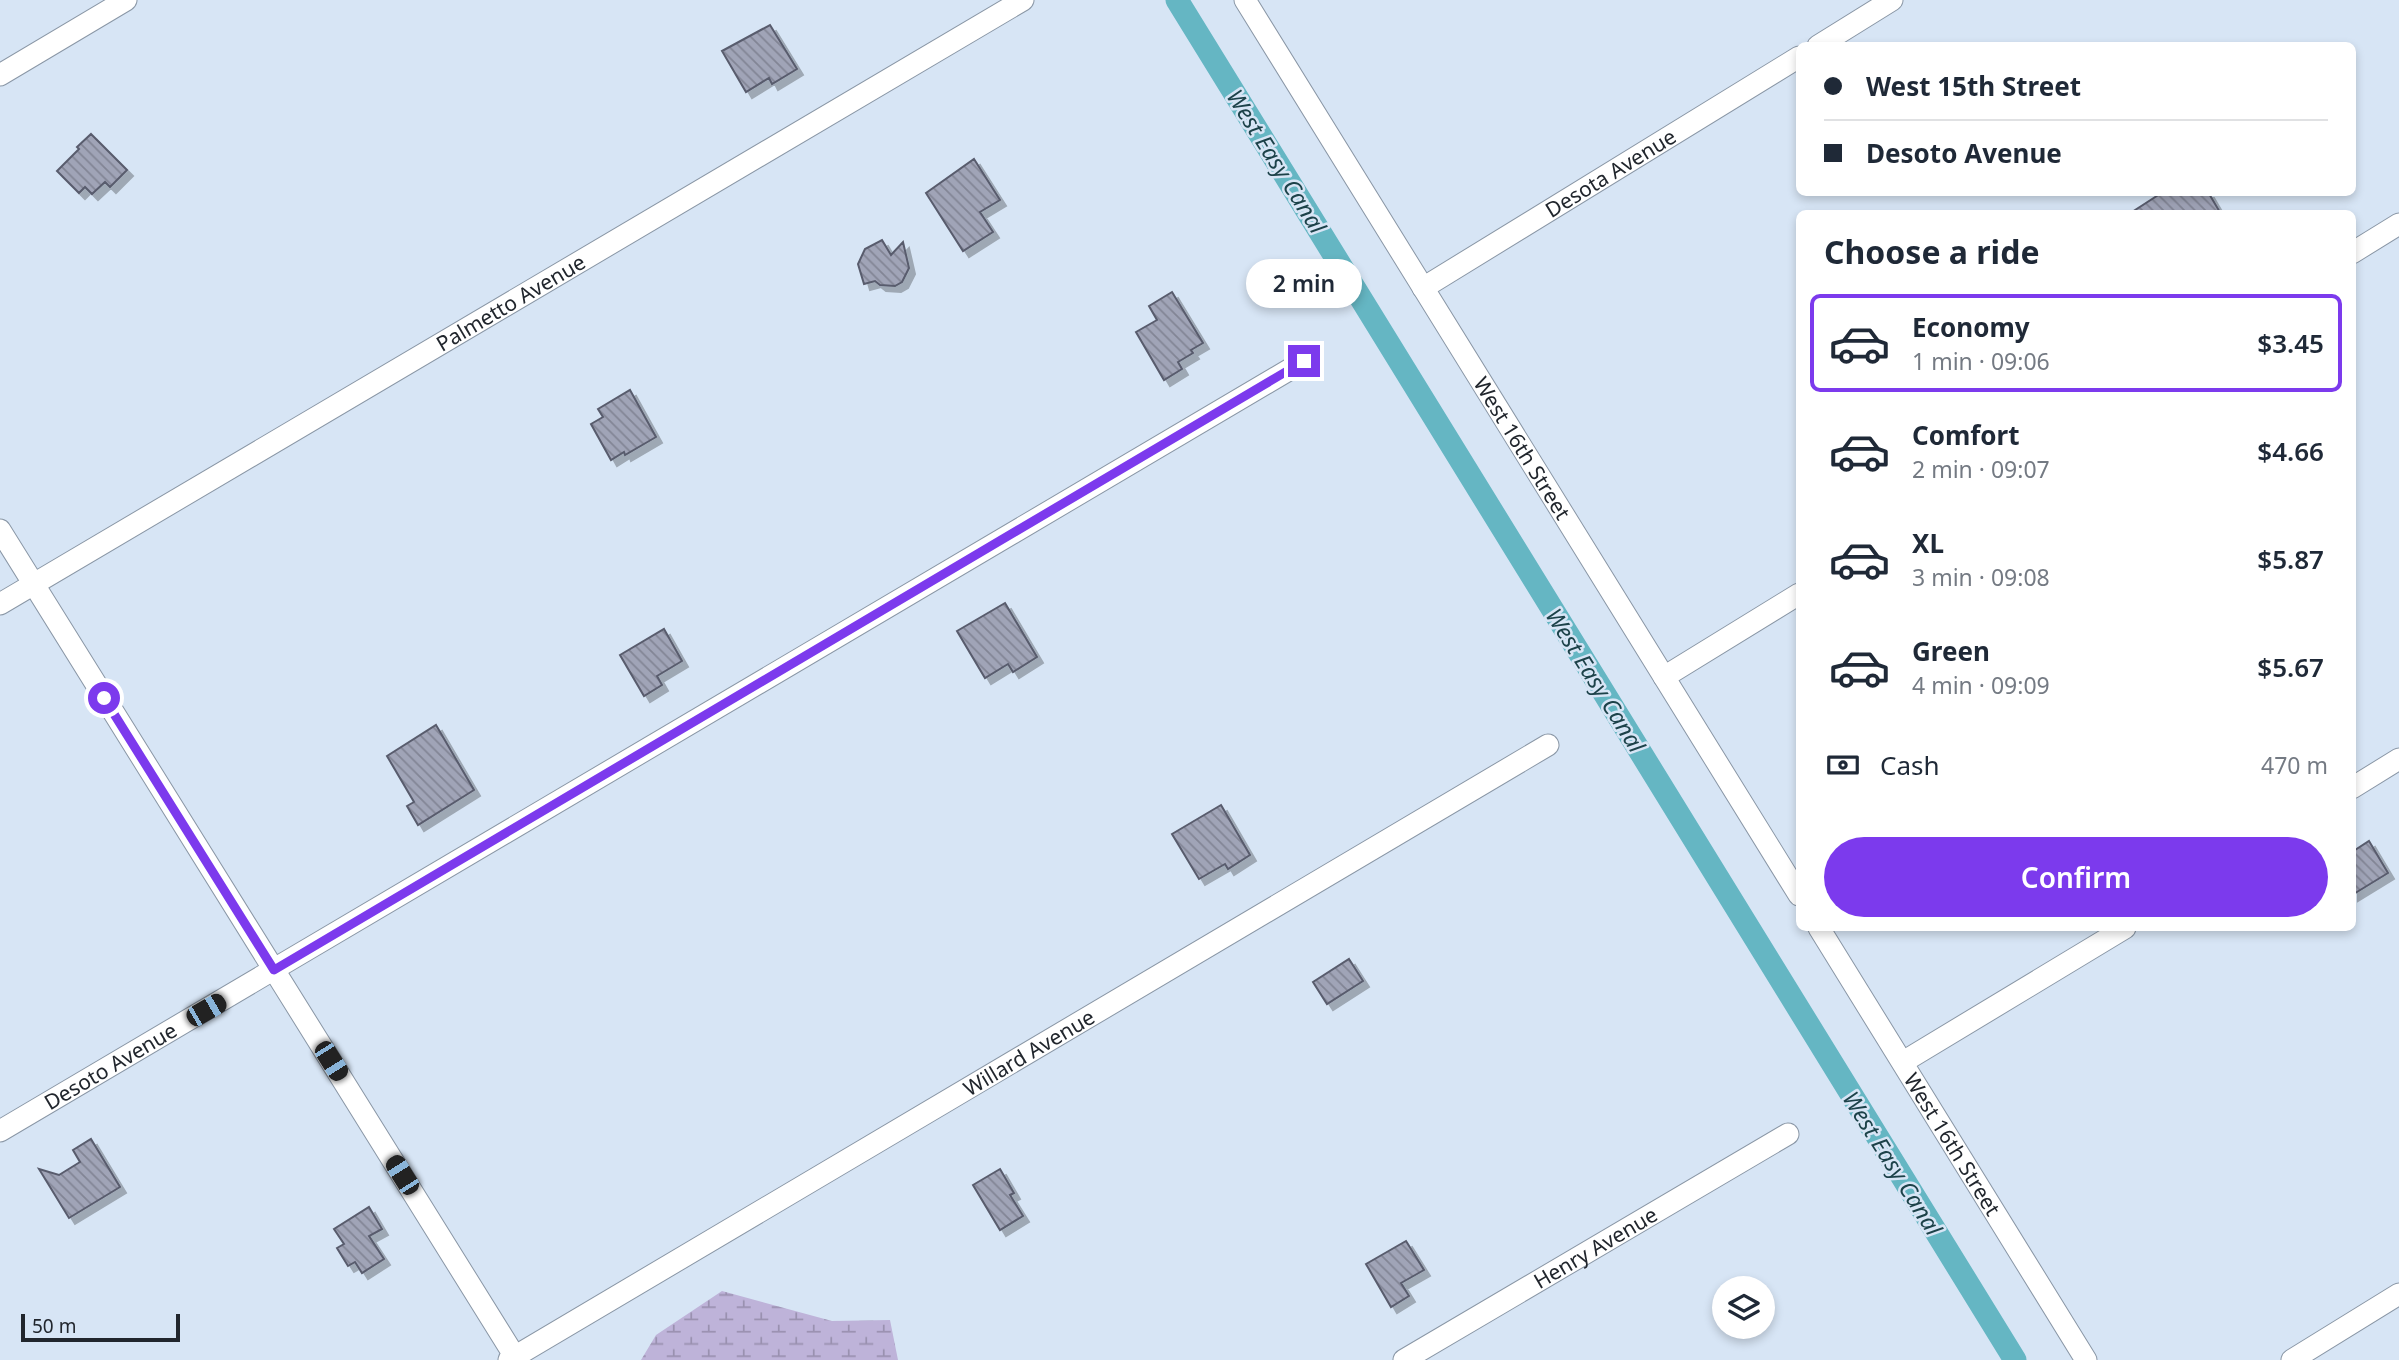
<!DOCTYPE html>
<meta charset="utf-8">
<style>
:root{--surface:#fff;--page:#f6f6f7;--text:#1f2937;--muted:#747a83;--line:#e0e1e3;--accent:#7c3aed}
body{margin:0;font-family:"Noto Sans",sans-serif;background:var(--page);color:var(--text);height:100vh;display:flex;flex-direction:column;font-size:26px;white-space:nowrap}
*{box-sizing:border-box;margin:0}
p{font-size:23px;color:var(--muted)}
.icon{flex:none;width:38px;height:38px;fill:none;stroke:currentColor;stroke-width:2;stroke-linecap:round;stroke-linejoin:round}
.map{position:relative;flex:1;overflow:hidden}
.drawer{position:absolute;left:1796px;top:210px;width:560px;height:721px;display:flex;flex-direction:column;background:var(--surface);border-radius:10px;box-shadow:0 4px 10px #0003}
.drawer>*{flex:none}
.hud{position:absolute;left:1796px;top:42px;width:560px;height:154px;border-radius:10px;box-shadow:0 4px 10px #0003;display:grid;align-content:center;height:154px;padding:0 28px;background:var(--surface)}
.fabs{position:absolute;left:1712px;top:1276px;display:grid;gap:14px}
.fabs a{display:grid;place-items:center;width:63px;height:63px;border-radius:50%;background:var(--surface);box-shadow:0 4px 10px #0003;font-size:35px}
.scale{position:absolute;left:21px;bottom:18px;width:159px;box-sizing:border-box;padding-left:7px;border:4px solid #21262d;border-top:0;font-size:19px;line-height:24px;white-space:nowrap;color:#21262d;-webkit-text-stroke:5px #d7e5f5;paint-order:stroke}
.end{position:absolute;width:32px;height:32px;margin:-16px;border:9px solid #7c3aed;background:#fff;box-shadow:0 0 0 4px #fff}
.from{border-radius:50%}
.bubble{position:absolute;height:49px;border-radius:24px;background:var(--surface);box-shadow:0 4px 10px #0003;font-size:23px;font-weight:600;line-height:49px;text-align:center}
.car{position:absolute;width:21px;height:42px;margin:-21px -10px;border-radius:9px;box-shadow:0 0 5px 2px #0007;background:linear-gradient(#222 24%,#8ab4d8 0 40%,#222 0 76%,#8ab4d8 0 86%,#222 0)}
.hud b{display:flex;align-items:center;gap:24px;height:66px;font-size:26px}
.hud b+b{border-top:2px solid var(--line)}
.hud i{width:18px;height:18px;background:var(--text)}
ul{padding:0;list-style:none}
li{display:flex;align-items:center;gap:21px;height:98px;margin:0 14px 10px;padding:0 14px;border:4px solid transparent;border-radius:10px}
li div{flex:1}
li b{display:block;font-size:26px}
li em{font-style:normal;font-weight:600}
li.selected{border-color:var(--accent)}
li>.icon{width:63px;height:63px;stroke-width:1.5}
h2{padding:0 28px;font-size:32px;line-height:84px}
.pay{display:flex;align-items:center;gap:18px;height:77px;padding:0 28px;font-size:26px}
.pay p{margin-inline-start:auto}
.action{display:flex;gap:14px;margin-top:auto;padding:14px 28px}
.action a{flex:1;height:80px;border-radius:42px;background:var(--accent);color:#fff;font-size:28px;font-weight:600;line-height:80px;text-align:center}
.map>svg:first-child{display:block}
.wetland{fill:url(#wetland-marsh)}
.lines{fill:none;stroke-linecap:round;stroke-linejoin:round}
.canal{stroke:#65b6c3;stroke-width:23}
.building{fill:url(#building-back-hatch);stroke:#595c6d;stroke-width:2;filter:url(#shadow)}
.minor-casing{stroke:#8a97a6;stroke-width:23}
.minor{stroke:#fff;stroke-width:21}
.route{stroke:#7c3aed;stroke-width:9}
.labels{text-anchor:middle;dominant-baseline:central;stroke-width:5;stroke-linejoin:round;paint-order:stroke}
.street-label{font-size:21px;fill:#21262d;stroke:#d7e5f5}
.water-label{font-size:23px;font-style:italic;fill:#1c4249;stroke:#d7e5f5}
</style>
<div class="map">
<svg width="2399" height="1360" viewBox="0 0 2399 1360">
<defs>
<pattern id="wetland-marsh" width="20" height="14" patternUnits="userSpaceOnUse" patternTransform="scale(1.75)"><rect width="20" height="14" fill="#beb3d9"/><path d="M1 5h8M5 5V1M11 12h8M15 12V8" fill="none" stroke="#9a91b0"/></pattern>
<pattern id="building-back-hatch" width="6" height="6" patternUnits="userSpaceOnUse" patternTransform="scale(1.75)"><rect width="6" height="6" fill="#a0a4b7"/><path d="M-1 5l2 2M0 0l6 6M5-1l2 2" fill="none" stroke="#828595"/></pattern>
<filter id="shadow"><feDropShadow dx="6" dy="6" stdDeviation="0" flood-color="#0004"/></filter>
</defs>
<rect width="100%" height="100%" fill="#d7e5f5"/>
<path class="wetland" d="M722 1291 832 1321 890 1320 898 1360H641L656 1335Z"/>
<g class="lines">
<path class="canal" d="M1177 0 2015 1360"/>
</g>
<path class="building" d="M770 25 797 69 772 84 769 78 746 92 722 51Z
M91 134 127 170 110 187 105 182 92 194 85 187 79 193 57 171 79 149 77 147Z
M974 159 1000 200 980 212 993 232 963 251 926 193Z
M2163 192H2208L2221 214H2129Z
M882 240 891 255 903 242 909 268 902 282 895 286 880 285 875 281 864 284 858 264 865 249Z
M1172 292 1203 343 1191 350 1193 353 1178 362 1182 369 1164 380 1136 332 1157 320 1149 306Z
M630 390 656 437 625 455 624 452 611 460 591 424 603 417 598 409Z
M1005 603 1037 657 1013 672 1008 664 985 678 957 631Z
M664 629 682 661 657 676 662 685 644 696 620 655Z
M436 725 474 790 418 825 407 806 414 802 387 756Z
M1221 805 1250 855 1228 869 1225 864 1199 879 1172 834Z
M2369 841 2388 873 2352 895V852Z
M1349 959 1363 981 1327 1004 1313 982Z
M91 1139 120 1187 69 1218 39 1169 59 1175 80 1162 73 1150Z
M1000 1169 1014 1193 1010 1195 1023 1216 1000 1230 973 1185Z
M369 1207 382 1229 369 1236 384 1259 362 1273 355 1262 348 1266 337 1248 344 1244 334 1229Z
M1406 1241 1424 1270 1401 1283 1409 1296 1391 1307 1366 1264Z"/>
<g class="lines">
<g class="minor-casing">
<g id="minor">
<path id="s1" d="M1245 0 1799 895"/>
<path d="M1818 46 1892 0"/>
<path d="M0 75 126 0"/>
<path d="M2352 253 2399 224"/>
<path id="s2" d="M1423 288 1799 57"/>
<path d="M0 530 517 1360"/>
<path id="s3" d="M0 604 1023 0"/>
<path d="M1664 677 1799 594"/>
<path d="M2352 788 2399 759"/>
<path id="s4" d="M1819 928 2086 1360"/>
<path d="M1903 1062 2125 928"/>
<path id="s5" d="M0 1131 1304 361"/>
<path id="s6" d="M509 1360 1548 745"/>
<path id="s7" d="M1404 1360 1788 1134"/>
<path d="M2292 1360 2399 1294"/>
</g>
</g>
<use href="#minor" class="minor"/>
</g>
<g class="lines">
<path class="route" d="M104 698 274 970 1304 361"/>
</g>
<g class="labels">
<g class="street-label">
<text stroke="none"><textPath href="#s2" startOffset="220">Desota Avenue</textPath></text>
<text stroke="none"><textPath href="#s3" startOffset="593">Palmetto Avenue</textPath></text>
<text stroke="none"><textPath href="#s1" startOffset="527">West 16th Street</textPath></text>
<text stroke="none"><textPath href="#s6" startOffset="604">Willard Avenue</textPath></text>
<text stroke="none"><textPath href="#s5" startOffset="128">Desoto Avenue</textPath></text>
<text stroke="none"><textPath href="#s4" startOffset="254">West 16th Street</textPath></text>
<text stroke="none"><textPath href="#s7" startOffset="222">Henry Avenue</textPath></text>
</g>
<g class="water-label">
<text transform="translate(1277 161) rotate(58)">West Easy Canal</text>
<text transform="translate(1596 680) rotate(58)">West Easy Canal</text>
<text transform="translate(1893 1163) rotate(58)">West Easy Canal</text>
</g>
</g>
</svg>
<div class="fabs">
<a><svg class="icon" aria-label="layers" viewBox="0 0 24 24"><path d="M12 4l9 5-9 5-9-5zM3 14l9 5 9-5"/></svg></a>
</div>
<div class="scale">50 m</div>
<i class="end from" style="left:104px;top:698px"></i>
<i class="end" style="left:1304px;top:361px"></i>
<div class="bubble" style="left:1246px;top:259px;width:116px">2 min</div>
<i class="car" style="left:206px;top:1010px;rotate:60deg"></i>
<i class="car" style="left:331px;top:1061px;rotate:148deg"></i>
<i class="car" style="left:402px;top:1175px;rotate:328deg"></i>
<div class="hud">
<b><i class="from"></i>West 15th Street</b>
<b><i></i>Desoto Avenue</b>
</div>
<section class="drawer">
<h2>Choose a ride</h2>
<ul>
<li class="selected"><svg class="icon" aria-label="car" viewBox="0 0 24 24"><path d="M5 17H2v-5l4-1 3-4h7l3 4 3 1v5h-3M9 17h6M6 11h13"/><circle cx="7" cy="17" r="2"/><circle cx="17" cy="17" r="2"/></svg><div><b>Economy</b><p>1 min · 09:06</p></div><em>$3.45</em></li>
<li><svg class="icon" aria-label="car" viewBox="0 0 24 24"><path d="M5 17H2v-5l4-1 3-4h7l3 4 3 1v5h-3M9 17h6M6 11h13"/><circle cx="7" cy="17" r="2"/><circle cx="17" cy="17" r="2"/></svg><div><b>Comfort</b><p>2 min · 09:07</p></div><em>$4.66</em></li>
<li><svg class="icon" aria-label="car" viewBox="0 0 24 24"><path d="M5 17H2v-5l4-1 3-4h7l3 4 3 1v5h-3M9 17h6M6 11h13"/><circle cx="7" cy="17" r="2"/><circle cx="17" cy="17" r="2"/></svg><div><b>XL</b><p>3 min · 09:08</p></div><em>$5.87</em></li>
<li><svg class="icon" aria-label="car" viewBox="0 0 24 24"><path d="M5 17H2v-5l4-1 3-4h7l3 4 3 1v5h-3M9 17h6M6 11h13"/><circle cx="7" cy="17" r="2"/><circle cx="17" cy="17" r="2"/></svg><div><b>Green</b><p>4 min · 09:09</p></div><em>$5.67</em></li>
</ul>
<div class="pay"><svg class="icon" aria-label="cash" viewBox="0 0 24 24"><path d="M3 7h18v10H3z"/><circle cx="12" cy="12" r="2"/></svg>Cash<p>470 m</p></div>
<div class="action"><a>Confirm</a></div>
</section>
</div>
